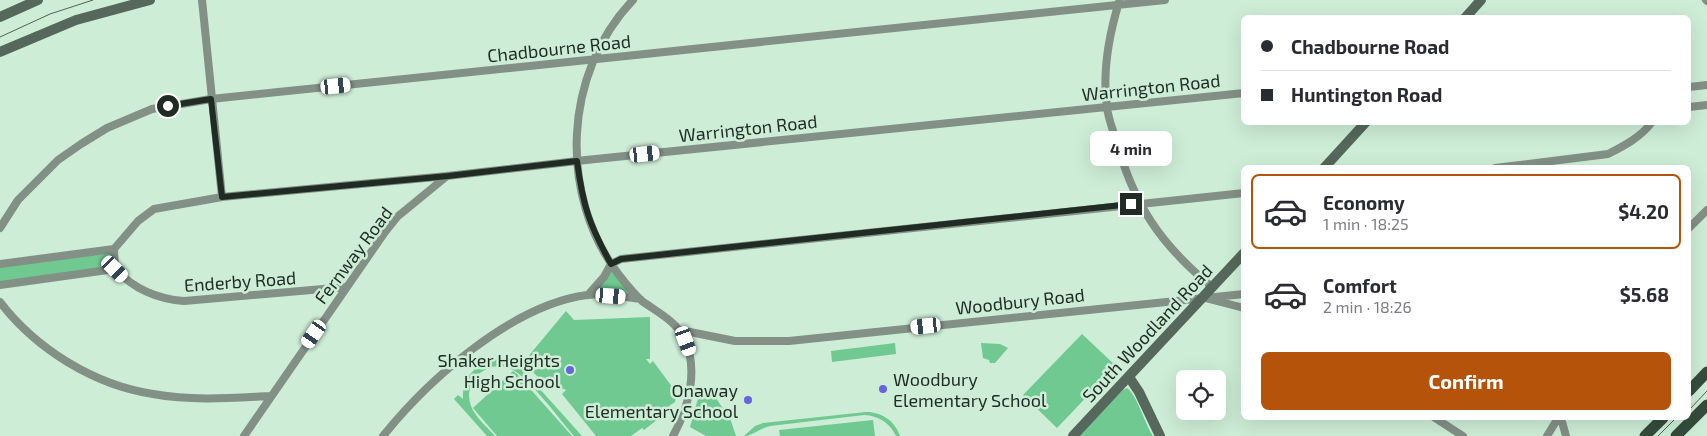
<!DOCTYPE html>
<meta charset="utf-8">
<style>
:root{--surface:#fff;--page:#f7f7f7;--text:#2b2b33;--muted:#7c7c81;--line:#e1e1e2;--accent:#b45309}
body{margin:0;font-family:"Exo 2",sans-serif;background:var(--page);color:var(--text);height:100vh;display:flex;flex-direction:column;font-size:19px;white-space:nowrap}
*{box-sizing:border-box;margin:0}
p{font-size:16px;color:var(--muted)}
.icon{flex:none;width:28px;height:28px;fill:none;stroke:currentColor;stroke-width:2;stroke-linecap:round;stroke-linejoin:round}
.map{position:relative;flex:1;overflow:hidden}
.details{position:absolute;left:1241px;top:165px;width:450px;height:255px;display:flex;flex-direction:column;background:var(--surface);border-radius:8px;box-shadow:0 5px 20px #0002}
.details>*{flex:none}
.hud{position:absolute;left:1241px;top:15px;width:450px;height:110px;border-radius:8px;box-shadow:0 5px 20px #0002;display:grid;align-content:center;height:110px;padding:0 20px;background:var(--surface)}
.fabs{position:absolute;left:1176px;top:370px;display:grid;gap:10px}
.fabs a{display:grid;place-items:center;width:50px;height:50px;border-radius:8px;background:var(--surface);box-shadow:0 5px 20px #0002;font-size:25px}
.end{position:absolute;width:22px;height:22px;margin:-11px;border:6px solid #1f2b23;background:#fff;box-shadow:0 0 0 2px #fff}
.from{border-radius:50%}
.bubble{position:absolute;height:35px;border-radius:8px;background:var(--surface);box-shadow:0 5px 20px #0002;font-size:16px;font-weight:700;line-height:35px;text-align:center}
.car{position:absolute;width:15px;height:30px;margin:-15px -8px;border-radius:6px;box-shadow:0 0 4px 1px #0007;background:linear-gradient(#fff 24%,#345 0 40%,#fff 0 76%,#345 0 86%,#fff 0)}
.hud b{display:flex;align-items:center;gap:18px;height:48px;font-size:19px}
.hud b+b{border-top:1px solid var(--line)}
.hud i{width:12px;height:12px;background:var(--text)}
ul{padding:9px 0 0;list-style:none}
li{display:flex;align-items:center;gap:15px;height:75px;margin:0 10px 8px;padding:0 10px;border:2px solid transparent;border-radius:8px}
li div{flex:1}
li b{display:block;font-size:19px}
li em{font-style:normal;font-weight:700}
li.selected{border-color:var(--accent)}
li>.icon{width:45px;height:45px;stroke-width:1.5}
.action{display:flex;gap:10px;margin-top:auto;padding:10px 20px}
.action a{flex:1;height:58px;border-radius:8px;background:var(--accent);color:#fff;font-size:20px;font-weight:700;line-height:58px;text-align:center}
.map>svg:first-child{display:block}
.green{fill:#6fc990}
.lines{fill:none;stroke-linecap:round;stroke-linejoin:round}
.street{stroke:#839086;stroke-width:8}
.secondary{stroke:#55685b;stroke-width:10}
.primary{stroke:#354c3c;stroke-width:11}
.tram{stroke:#506256;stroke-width:1}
.route{stroke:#1f2b23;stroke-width:6}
.poi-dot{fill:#6763dd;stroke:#cdedd6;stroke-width:2}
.labels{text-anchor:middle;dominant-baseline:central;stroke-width:5;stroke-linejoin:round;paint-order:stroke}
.street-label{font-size:18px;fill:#1f2b23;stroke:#cdedd6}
.poi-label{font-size:18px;fill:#1f2b23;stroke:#cdedd6;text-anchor:end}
</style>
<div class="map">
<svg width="1707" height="436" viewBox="0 0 1707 436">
<rect width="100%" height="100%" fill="#cdedd6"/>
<path class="green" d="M114 249 115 269 0 285V264Z
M611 264 640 299 588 295Z
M566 311 574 320 650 317V359H646L650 364 653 361 673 388 671 390 676 397 675 402 669 406 671 409 644 430 642 428 631 436H596L562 394 566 390 540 379 526 365V359Z
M1082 334 1116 366 1057 428 1023 395Z
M895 343 896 354 832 362 831 351Z
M981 343 1000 344 1008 348 995 363H990L989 360 983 358Z
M500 360 509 362 521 368 582 436H574C560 420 528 376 511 369 487 358 462 382 471 406 475 417 487 427 495 436H487L454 399 458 395 463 399C462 377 477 361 500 360Z
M513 371 517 374 572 436H497L473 408Z
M1127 388C1137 395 1145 424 1153 436H1079L1123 390Z
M699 395 716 398 731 421 736 436H706L690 427Z
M866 412C882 412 895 421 900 436H896C889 422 879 416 864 415L770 426C760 428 752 436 744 436L755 426 763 423Z
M873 420 875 436H780L779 430Z"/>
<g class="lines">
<path class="street" d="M202 0 222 197
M633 0C563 73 558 195 619 275 626 284 634 294 642 301 657 312 676 321 684 338 699 369 689 407 673 436
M1706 0 1707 1
M1119 2C1109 35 1102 72 1107 107 1108 118 1113 130 1116 140 1134 205 1160 244 1212 287
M1689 87 1707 85
M1689 107 1707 105
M1495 168 1608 154C1624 146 1641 137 1652 122
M0 228 18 200 58 160 81 144 107 128 152 109 211 99 1165 0
M1689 228 1707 210
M0 264 114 249
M611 264 621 259 1244 193
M115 269 114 249 138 221 154 209 222 197 447 176 586 160 1244 93
M115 269C134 289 157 299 184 301L346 287
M0 285 115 269
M588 295 604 277 611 264
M1209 299 1244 308
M0 302C36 349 94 385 153 394 192 401 231 398 270 396
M680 330 735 341H789L1244 294
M1435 418 1463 436
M1561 418 1566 436
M244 436 385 232 397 217 447 176
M383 436C429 379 512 305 587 295 604 293 623 297 640 299
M1547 436 1558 418"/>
<path class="secondary" d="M0 17 38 0
M1465 18 1481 0
M0 52 76 20 150 0
M1324 168 1366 122
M1129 377 1139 392 1160 436
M1073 436 1244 253"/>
<path class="primary" d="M1689 391 1707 372
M1645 436 1663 418
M1676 436 1707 405"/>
<path class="tram" d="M0 37 50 14 93 0
M1689 410 1707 391
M1658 436 1676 418"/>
</g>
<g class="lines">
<path class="route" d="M168 106 211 99 222 197 448 176 577 161C583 206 589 224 611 264L621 259 1131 204"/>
</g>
<g class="poi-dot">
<circle cx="570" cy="370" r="5"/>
<circle cx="883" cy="389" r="5"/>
<circle cx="748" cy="400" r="5"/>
</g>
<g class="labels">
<g class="street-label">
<text transform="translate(559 48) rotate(-6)">Chadbourne Road</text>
<text transform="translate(1151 87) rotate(-6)">Warrington Road</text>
<text transform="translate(748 128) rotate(-6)">Warrington Road</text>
<text transform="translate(353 255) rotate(-53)">Fernway Road</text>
<text transform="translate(240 281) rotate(-4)">Enderby Road</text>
<text transform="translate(1020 301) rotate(-6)">Woodbury Road</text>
<text transform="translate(1147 333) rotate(-47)">South Woodland Road</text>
</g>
<g class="poi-label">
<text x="560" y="360">Shaker Heights<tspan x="560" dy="21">High School</tspan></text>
<text x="893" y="379" text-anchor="start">Woodbury<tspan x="893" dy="21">Elementary School</tspan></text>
<text x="738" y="390">Onaway<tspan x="738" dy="21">Elementary School</tspan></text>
</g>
</g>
</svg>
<div class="fabs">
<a><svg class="icon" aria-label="locate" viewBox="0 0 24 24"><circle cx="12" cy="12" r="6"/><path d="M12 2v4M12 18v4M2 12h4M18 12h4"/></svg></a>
</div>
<i class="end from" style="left:168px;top:106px"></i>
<i class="end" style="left:1131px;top:204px"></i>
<div class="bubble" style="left:1090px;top:131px;width:82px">4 min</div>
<i class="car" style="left:336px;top:86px;rotate:84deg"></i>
<i class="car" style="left:645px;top:154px;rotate:84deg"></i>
<i class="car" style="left:115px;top:269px;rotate:135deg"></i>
<i class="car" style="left:611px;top:296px;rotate:95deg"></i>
<i class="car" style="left:926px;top:326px;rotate:264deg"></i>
<i class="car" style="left:314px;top:334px;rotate:215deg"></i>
<i class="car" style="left:686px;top:341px;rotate:160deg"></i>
<div class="hud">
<b><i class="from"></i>Chadbourne Road</b>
<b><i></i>Huntington Road</b>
</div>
<section class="details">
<ul>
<li class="selected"><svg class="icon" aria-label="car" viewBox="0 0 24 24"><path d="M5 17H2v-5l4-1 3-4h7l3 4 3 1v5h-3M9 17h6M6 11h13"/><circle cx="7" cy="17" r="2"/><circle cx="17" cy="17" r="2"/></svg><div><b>Economy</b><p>1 min · 18:25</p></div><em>$4.20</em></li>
<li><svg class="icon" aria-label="car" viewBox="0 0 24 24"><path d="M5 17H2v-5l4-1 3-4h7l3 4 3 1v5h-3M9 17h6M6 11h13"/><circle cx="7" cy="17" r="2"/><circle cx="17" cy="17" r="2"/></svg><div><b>Comfort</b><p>2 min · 18:26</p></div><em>$5.68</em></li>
</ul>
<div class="action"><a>Confirm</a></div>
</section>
</div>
